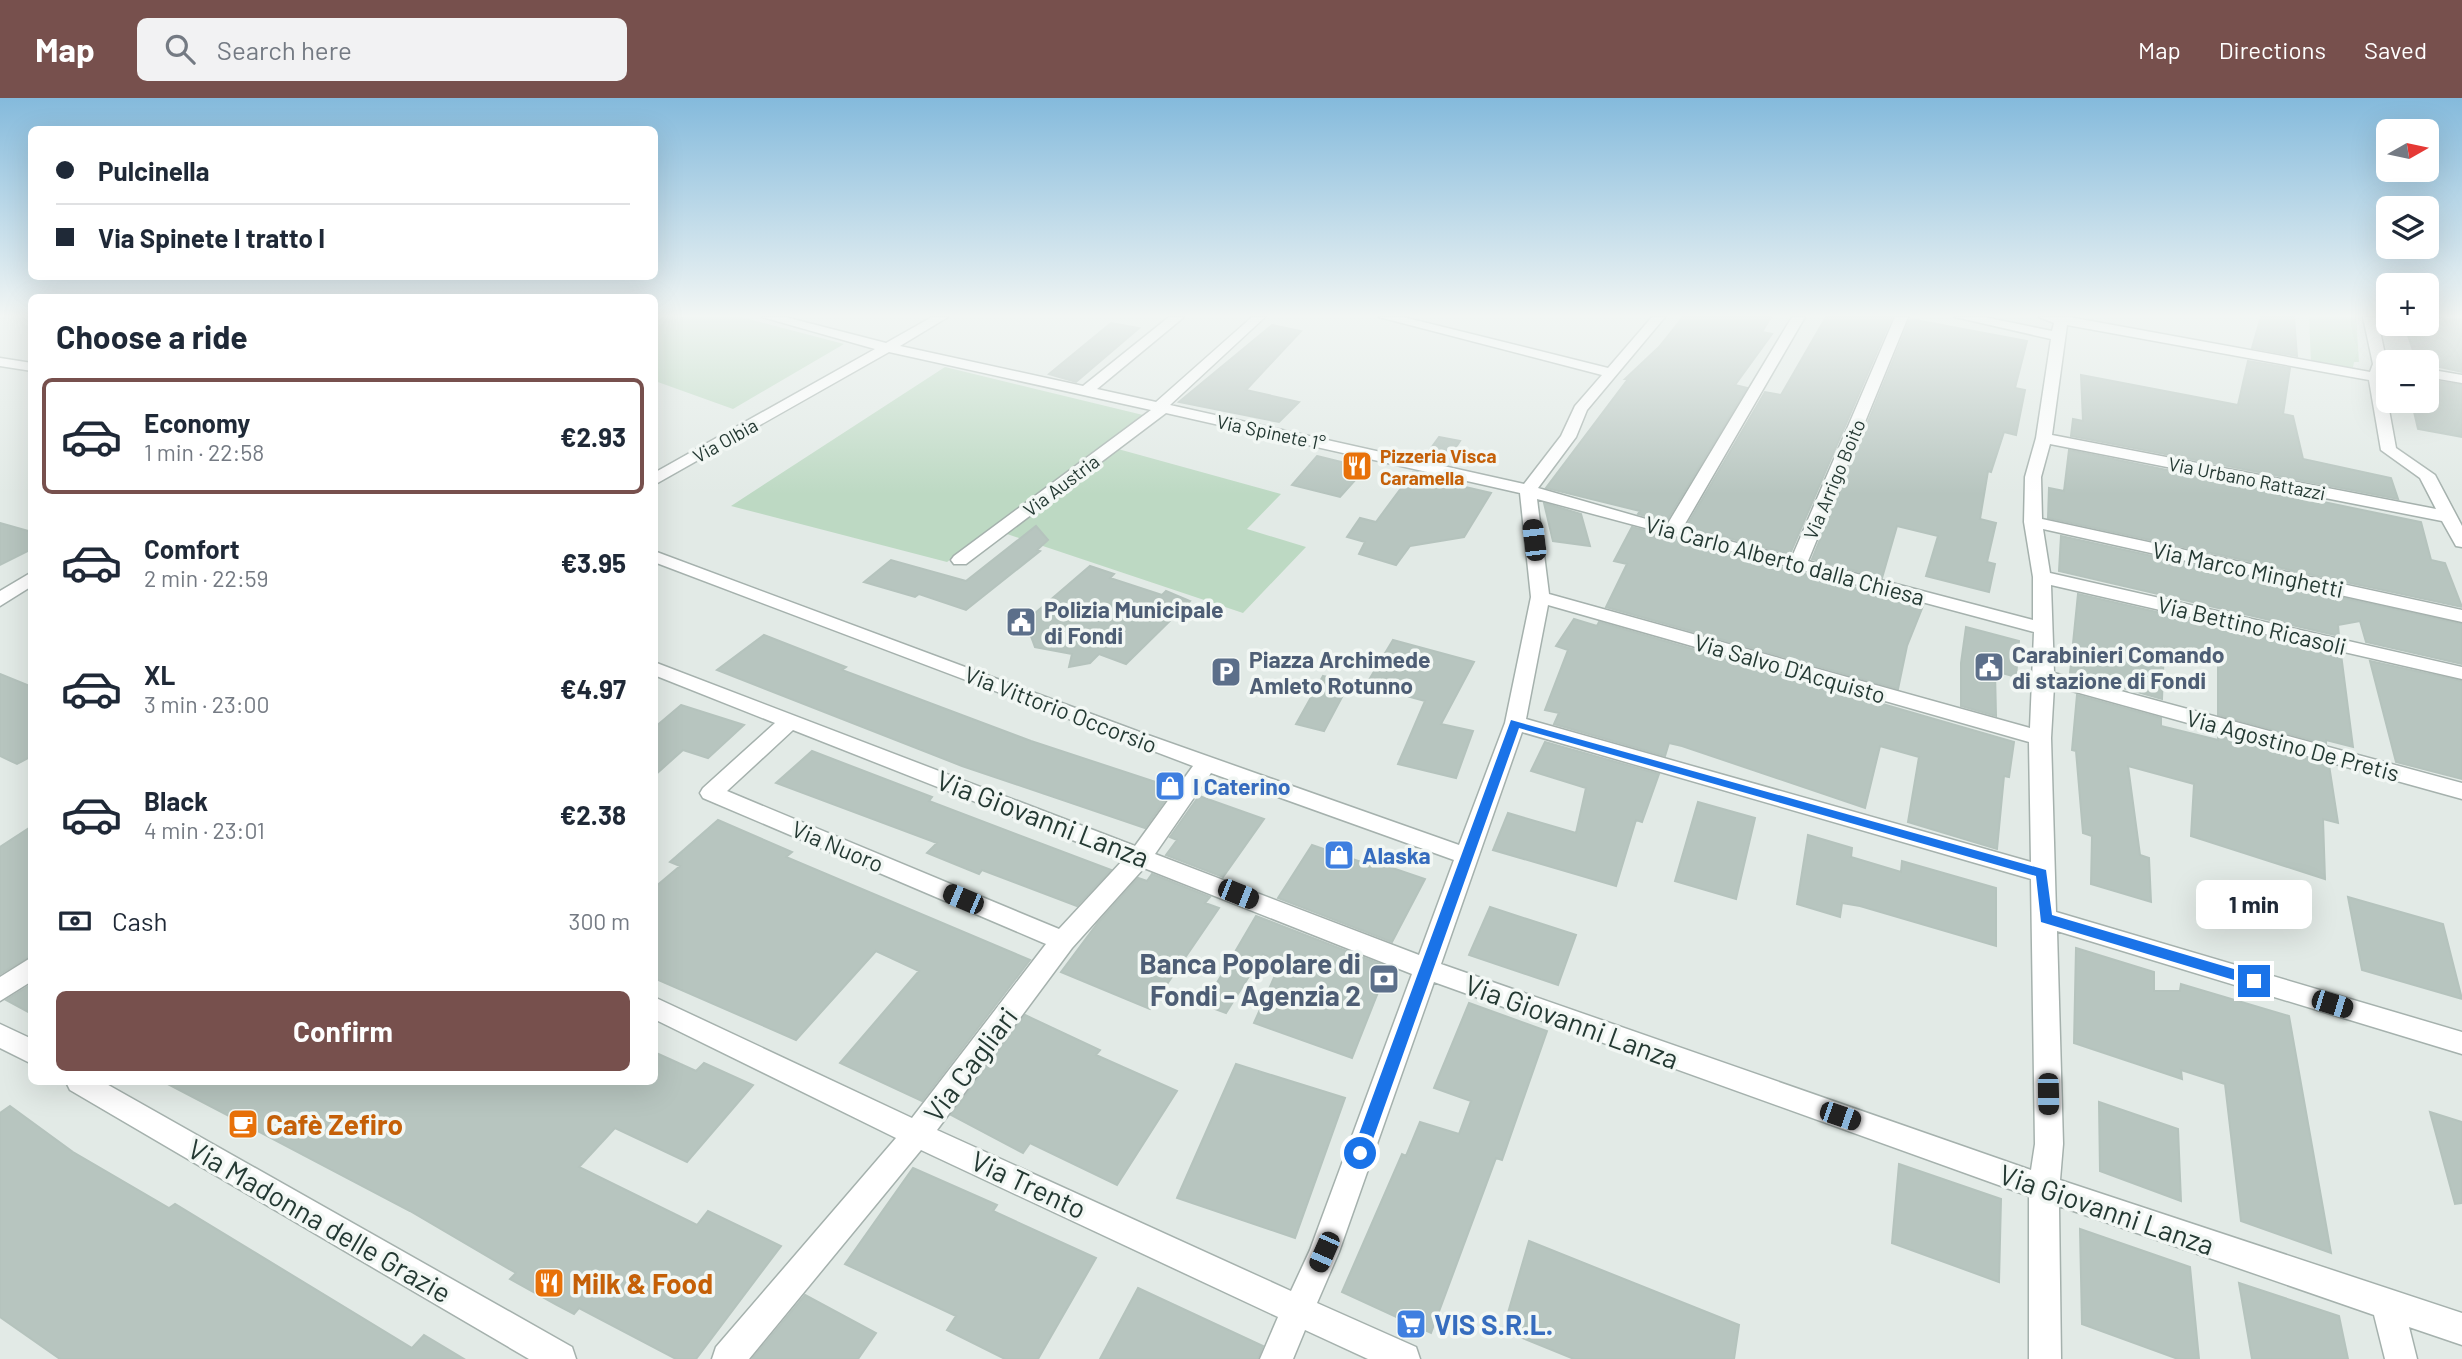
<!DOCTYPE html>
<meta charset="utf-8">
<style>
:root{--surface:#fff;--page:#f2f2f3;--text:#1f2937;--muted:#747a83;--line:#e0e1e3;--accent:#77504d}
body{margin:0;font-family:Barlow,sans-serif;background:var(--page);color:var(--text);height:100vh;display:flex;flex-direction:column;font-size:26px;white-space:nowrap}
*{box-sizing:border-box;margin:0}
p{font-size:23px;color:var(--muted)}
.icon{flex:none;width:38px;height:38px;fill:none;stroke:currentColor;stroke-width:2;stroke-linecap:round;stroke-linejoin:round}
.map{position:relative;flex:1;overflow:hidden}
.drawer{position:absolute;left:28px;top:196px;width:630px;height:791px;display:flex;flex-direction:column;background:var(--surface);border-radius:10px;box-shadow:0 7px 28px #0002}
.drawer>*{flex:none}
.hud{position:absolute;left:28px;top:28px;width:630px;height:154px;border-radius:10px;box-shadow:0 7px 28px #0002;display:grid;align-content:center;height:154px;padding:0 28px;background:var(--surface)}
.needle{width:46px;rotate:81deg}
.buttons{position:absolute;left:2376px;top:21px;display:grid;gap:14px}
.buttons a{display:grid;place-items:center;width:63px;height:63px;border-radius:10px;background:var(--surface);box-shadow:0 7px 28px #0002;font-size:35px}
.end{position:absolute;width:32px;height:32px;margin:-16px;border:9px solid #1a73e8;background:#fff;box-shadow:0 0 0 4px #fff}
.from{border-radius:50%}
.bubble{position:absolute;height:49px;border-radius:10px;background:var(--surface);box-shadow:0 7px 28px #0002;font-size:23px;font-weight:700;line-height:49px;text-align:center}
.car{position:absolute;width:21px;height:42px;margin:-21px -10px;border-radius:9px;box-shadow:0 0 5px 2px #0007;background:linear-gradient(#222 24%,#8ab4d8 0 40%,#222 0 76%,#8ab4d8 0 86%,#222 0)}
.hud b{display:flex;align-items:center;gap:24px;height:66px;font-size:26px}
.hud b+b{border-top:2px solid var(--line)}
.hud i{width:18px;height:18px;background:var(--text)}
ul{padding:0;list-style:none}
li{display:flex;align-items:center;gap:21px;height:116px;margin:0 14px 10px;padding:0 14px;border:4px solid transparent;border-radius:10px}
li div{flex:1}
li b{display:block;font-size:26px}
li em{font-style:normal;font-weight:700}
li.on{border-color:var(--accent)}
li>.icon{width:63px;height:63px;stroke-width:1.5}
h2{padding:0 28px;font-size:32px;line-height:84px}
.pay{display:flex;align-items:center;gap:18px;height:77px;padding:0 28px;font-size:26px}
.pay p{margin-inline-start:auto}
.button{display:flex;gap:14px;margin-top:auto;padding:14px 28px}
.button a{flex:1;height:80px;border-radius:10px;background:var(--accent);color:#fff;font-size:28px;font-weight:700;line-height:80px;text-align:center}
header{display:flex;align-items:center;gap:42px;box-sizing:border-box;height:98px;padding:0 35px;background:var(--accent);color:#fff}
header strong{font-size:33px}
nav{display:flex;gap:38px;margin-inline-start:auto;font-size:24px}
.search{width:490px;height:63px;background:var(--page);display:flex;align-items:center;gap:18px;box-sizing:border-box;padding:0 24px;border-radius:10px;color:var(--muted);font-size:26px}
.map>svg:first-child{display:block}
.green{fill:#bdd9c3}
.building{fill:#b7c5bf;stroke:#b5c3bd;stroke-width:2}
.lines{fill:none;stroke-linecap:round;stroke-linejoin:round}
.minor-casing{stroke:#a5b1ad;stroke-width:3}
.minor{fill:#fff;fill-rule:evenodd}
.route{fill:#1a73e8}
.labels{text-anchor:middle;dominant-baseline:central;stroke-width:7;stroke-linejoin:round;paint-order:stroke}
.far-street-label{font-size:19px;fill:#243933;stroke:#f2f7f4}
.far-food-label{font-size:19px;font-weight:bold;fill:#c56008;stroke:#f2f7f4;text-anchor:start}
.street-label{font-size:23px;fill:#243933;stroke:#f2f7f4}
.service-label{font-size:23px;font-weight:bold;fill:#4e5e75;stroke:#f2f7f4;text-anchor:start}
.shop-label{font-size:23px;font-weight:bold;fill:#366cbe;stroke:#f2f7f4;text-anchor:start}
.near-street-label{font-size:28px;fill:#243933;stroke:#f2f7f4}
.near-service-label{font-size:28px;font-weight:bold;fill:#4e5e75;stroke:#f2f7f4;text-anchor:end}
.near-food-label{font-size:28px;font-weight:bold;fill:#c56008;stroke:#f2f7f4;text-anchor:start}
.near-shop-label{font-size:28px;font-weight:bold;fill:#366cbe;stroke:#f2f7f4;text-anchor:start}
</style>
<header>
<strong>Map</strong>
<div class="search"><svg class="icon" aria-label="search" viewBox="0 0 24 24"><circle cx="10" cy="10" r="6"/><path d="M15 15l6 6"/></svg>Search here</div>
<nav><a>Map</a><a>Directions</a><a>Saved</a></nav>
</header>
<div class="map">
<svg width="2462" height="1261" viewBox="0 0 2462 1261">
<rect width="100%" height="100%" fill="#e2eae6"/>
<path class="green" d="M655 219H741L844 246 733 311 655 283Z
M2309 219H2356L2359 264H2354L2353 269 2348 270 2311 264Z
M945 269 1143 317 947 464 731 408Z
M1118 351 1281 396 1247 431 1306 449 1243 515 1007 436Z"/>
<path class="building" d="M1683 219H1771L1762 234 1772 236 1735 287 1747 290 1666 424 1638 416 1640 413 1546 390 1628 281H1625L1659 249Z
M1826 219H1892L1790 456 1686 429 1765 294 1781 297Z
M2261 219H2294L2297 258 2252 250Z
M2427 219 2462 222V274L2417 264 2404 226H2427Z
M1910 221 2027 243 2015 290 2025 292 2016 337 2004 334 1991 374 1988 373 1980 421 1996 425 1987 464 1995 466 1989 494 1926 478 1938 438 1897 428 1882 480 1812 461Z
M1111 225 1139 230 1076 284 1049 276Z
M1272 227 1301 233 1246 292 1299 304 1279 324 1179 304Z
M2248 263 2290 270 2283 316 2293 318 2303 361 2391 380 2398 401 2071 338 2073 321 2083 323 2081 277 2238 307Z
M2427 282 2462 287V339L2418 331 2412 305 2433 309Z
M1439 339 1460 343 1445 366 1423 361Z
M2069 352 2421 424 2431 462 2445 465 2462 509 2048 420 2049 390 2064 393Z
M1317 358 1366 370 1340 399 1292 387Z
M1413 374 1437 379 1435 382 1491 395 1464 439 1410 448 1396 467 1359 456 1365 444 1347 439 1360 420 1376 424Z
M1544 405 1581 416 1590 448 1553 443Z
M0 425 32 434V451L0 467Z
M1036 428 1048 442 1037 452 1040 453 966 512 919 496 915 499 864 484 891 462 966 483Z
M1632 429 1923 508 1907 548 1898 591 1606 509 1627 466 1614 463Z
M2061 438 2462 526V566L2366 544 2360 523 2338 527 2339 538 2059 473Z
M1090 468 1114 476 1110 480 1162 497 1166 493 1190 503 1126 566 1099 556 1090 565 1069 569 1072 556 1035 549 1029 533 1020 528Z
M2078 496 2341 556 2353 649 2326 642V646L2218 617V562L2164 548 2162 601 2070 575Z
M1574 521 1597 528 1599 524 2014 644 2009 679 2004 678 1997 751 1908 724 1919 659 1880 648 1865 710 1682 648 1669 645 1665 658 1554 626 1559 615 1545 612 1568 552 1556 548Z
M1966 529 2019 543 2016 579 1995 573 1996 618 1961 608V565Z
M764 537 846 569 842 572 1031 643 1174 690 1145 730 962 668 717 572Z
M1393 542 1474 564 1441 626 1473 633 1456 680 1398 666 1425 603 1366 587Z
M2370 563 2462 583V681L2396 664Z
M0 576 32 589V658L17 666 0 658Z
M1323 578 1350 584 1324 633 1296 626Z
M2077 597 2161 620V628L2218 642V636L2329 667 2338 725 2323 721 2325 781 2191 738 2194 686 2128 668 2140 757 2149 760 2151 804 2091 786 2092 738 2083 735 2076 653 2072 652Z
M681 607 744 627 708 660 683 652 654 678V630Z
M1545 644 1659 676 1642 724 1636 722 1616 788 1493 752 1508 715 1576 735 1586 690 1531 673Z
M812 653 932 699 929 703 1111 772 1077 808 982 772 979 776 927 755 937 745 776 685Z
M1199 698 1264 721 1223 779 1166 757 1177 742 1170 739Z
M1698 704 1755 720 1736 801 1675 783Z
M718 722 792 754 786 759 1030 862 922 1003 840 965 919 873 876 853 796 942 654 880V790L680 768 670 764Z
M32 728V857L0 876V749Z
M1808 737 1852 750 1851 759 1901 774 1902 763 1996 790V848L1860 808 1842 805 1840 819 1797 806Z
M1312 747 1364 765 1366 761 1425 781 1392 844 1278 800Z
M1152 776 1210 799 1205 805 1219 810 1150 911 1061 874 1097 826 1138 780 1147 783Z
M2348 799 2443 826 2462 901 2362 872Z
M1490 809 1576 837 1558 887 1469 857Z
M1256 818 1388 869 1352 960 1254 925 1280 866 1263 856 1226 915 1204 907Z
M2076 850 2154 874V893H2180L2181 886 2289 918 2331 1155 2241 1123 2225 986 2181 972 2182 981 2074 945Z
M32 886V916L6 902Z
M1469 905 1547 933 1502 1062 1496 1060 1431 1235 1342 1194 1402 1056 1406 1058 1420 1024 1459 1036 1471 1003 1434 990Z
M1025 917 1100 952 1096 957 1177 993 1117 1087 1030 1045 1023 1055 951 1017Z
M654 954 696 973 704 965 753 987 687 1064 615 1030 579 1069 697 1127 708 1113 781 1148 696 1261H676L579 1210 574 1216 557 1207 510 1181 516 1175 410 1113 164 984H654Z
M1236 966 1345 1000 1295 1140 1177 1100Z
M2099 1004 2178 1031 2181 1103 2100 1073Z
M10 1008 73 1054 169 1110 175 1106 412 1250 424 1237 464 1261H60L0 1219V1015Z
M2430 1014 2462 1024V1105L2455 1106Z
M1899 1066 2001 1101 1999 1184 1892 1145Z
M913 1070 997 1107 993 1113 1096 1160 1038 1261H1005L947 1232 956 1218 845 1166Z
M2080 1131 2190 1169 2199 1261H2178L2082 1226Z
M1529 1143 1739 1227 1734 1261H1574L1503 1232Z
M2239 1185 2339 1218 2348 1261H2252Z
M1138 1190 1263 1248 1258 1261H1100Z
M805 1197 876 1235 858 1261H752Z"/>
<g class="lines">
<g class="minor-casing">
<path id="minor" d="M762 219H785L886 245 932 219H948L900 248 1083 288 1169 219H1184L1097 291 1156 304 1252 219H1265L1170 307 1524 386 1561 338 1575 308 1602 277 1379 219H1403L1608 270 1652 219H1665L1587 312 1576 339 1538 390 1667 427 1792 219H1805L1682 431 1792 459 1895 219H1908L1808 463 2033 522V479L2024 424 2025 379 2036 340 2051 241 1955 219H1984L2052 233 2054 225 2039 219H2069L2370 274 2373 266 2363 219H2377L2387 266 2383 279 2396 350 2435 377 2462 428V449L2456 448 2442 423 2050 346 2041 379 2042 421 2462 512V524L2043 431 2050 475 2462 569V581L2051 487 2054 575 2462 685V701L2054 588 2051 640 2056 814 2462 934V956L2057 833 2063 1046 2060 1082 2462 1215V1247L2409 1229 2417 1261H2385L2374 1217 2059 1108 2061 1261H2029V1098L1434 884 1339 1154 1317 1205 1416 1249 1420 1261H1368L1305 1232 1293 1261H1260L1278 1219 921 1052 749 1261H712L716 1249 896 1040 654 921V899L912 1020 1046 846 703 700 700 695 703 690 775 625 654 577V564L1135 748 1193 668 654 464V453L1145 636 1459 747 1505 625 1531 499 1520 395 1166 315 966 466H954L951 462 954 458 1151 312 889 254 654 387V375L875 251ZM2067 227 2369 282 2381 352 2420 380 2436 411 2052 337ZM1537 401 2034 534 2030 630 1549 496ZM1548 507 2029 644 2031 764 1526 621ZM793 632 1123 762 1059 831 727 693ZM1522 634 2031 781 2035 1046 2031 1072 1441 866ZM1211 675 1454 762 1419 857 1155 756ZM1144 770 1412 876 1310 1152 1291 1193 937 1032 1072 850Z
M0 260 32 265V273L0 268Z
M2427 271 2462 277V285L2427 279Z
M32 474V488L0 508V493Z
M32 859V883L0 903V879Z
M0 926 32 941V966L0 950Z
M66 984H103L572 1249 576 1261H529L70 992Z"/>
</g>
<use href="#minor" class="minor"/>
</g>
<linearGradient id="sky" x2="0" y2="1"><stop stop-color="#84badc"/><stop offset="0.55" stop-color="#f2f6f4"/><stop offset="1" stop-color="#f2f6f4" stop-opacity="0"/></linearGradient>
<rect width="2462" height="396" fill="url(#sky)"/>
<path class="route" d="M1511 622 2046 772 2052 817 2254 877 2261 883 2254 888 2041 824 2036 778 1519 630 1368 1055 1360 1062 1352 1055Z"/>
<defs>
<g id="restaurant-square" transform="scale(1.575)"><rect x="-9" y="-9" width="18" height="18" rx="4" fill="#e8710a" stroke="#f2f7f4"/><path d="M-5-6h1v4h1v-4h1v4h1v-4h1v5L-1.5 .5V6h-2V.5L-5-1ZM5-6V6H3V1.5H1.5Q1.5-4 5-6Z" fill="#fff"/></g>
<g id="civic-square" transform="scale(1.575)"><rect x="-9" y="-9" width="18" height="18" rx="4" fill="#5c6f8a" stroke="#f2f7f4"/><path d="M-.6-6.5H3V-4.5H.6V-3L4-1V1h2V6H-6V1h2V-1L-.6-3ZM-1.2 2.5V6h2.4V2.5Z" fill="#fff"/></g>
<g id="parking-square" transform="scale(1.575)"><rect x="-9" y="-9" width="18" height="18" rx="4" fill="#5c6f8a" stroke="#f2f7f4"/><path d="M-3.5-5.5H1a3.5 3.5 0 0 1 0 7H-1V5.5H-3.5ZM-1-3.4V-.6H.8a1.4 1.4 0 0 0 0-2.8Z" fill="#fff"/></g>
<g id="shop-square" transform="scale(1.575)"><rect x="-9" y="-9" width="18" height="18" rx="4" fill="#3f7fe0" stroke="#f2f7f4"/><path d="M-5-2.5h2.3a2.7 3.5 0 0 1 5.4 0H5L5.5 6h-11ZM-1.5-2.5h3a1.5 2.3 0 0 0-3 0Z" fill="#fff"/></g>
<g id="bank-square" transform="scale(1.575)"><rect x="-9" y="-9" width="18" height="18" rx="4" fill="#5c6f8a" stroke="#f2f7f4"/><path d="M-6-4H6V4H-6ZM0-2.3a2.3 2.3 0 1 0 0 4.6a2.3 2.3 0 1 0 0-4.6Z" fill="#fff"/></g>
<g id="cafe-square" transform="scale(1.575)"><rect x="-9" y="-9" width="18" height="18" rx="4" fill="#e8710a" stroke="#f2f7f4"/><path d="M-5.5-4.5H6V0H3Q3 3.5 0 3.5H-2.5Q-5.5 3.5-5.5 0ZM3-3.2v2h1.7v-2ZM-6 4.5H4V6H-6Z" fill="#fff"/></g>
<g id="supermarket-square" transform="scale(1.575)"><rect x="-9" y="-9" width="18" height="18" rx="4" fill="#3f7fe0" stroke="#f2f7f4"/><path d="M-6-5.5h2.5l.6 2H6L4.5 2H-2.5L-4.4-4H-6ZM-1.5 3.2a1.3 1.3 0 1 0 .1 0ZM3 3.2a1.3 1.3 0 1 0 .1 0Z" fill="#fff"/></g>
</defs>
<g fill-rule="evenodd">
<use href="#restaurant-square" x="1357" y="368"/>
<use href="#civic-square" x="1021" y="524"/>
<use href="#civic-square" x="1989" y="569"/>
<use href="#parking-square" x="1226" y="574"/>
<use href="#shop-square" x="1170" y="688"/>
<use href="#shop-square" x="1339" y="757"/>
<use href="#bank-square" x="1384" y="881"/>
<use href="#cafe-square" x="243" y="1026"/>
<use href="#restaurant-square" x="549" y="1185"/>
<use href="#supermarket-square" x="1411" y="1226"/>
</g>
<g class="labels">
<g class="far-street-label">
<text transform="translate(1271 334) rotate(12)">Via Spinete 1°</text>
<text transform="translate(725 342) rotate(-29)">Via Olbia</text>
<text transform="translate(2247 380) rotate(11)">Via Urbano Rattazzi</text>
<text transform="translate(1834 381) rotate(-67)">Via Arrigo Boito</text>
<text transform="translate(1061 387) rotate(-37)">Via Austria</text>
</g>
<g class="far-food-label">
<text x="1380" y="357">Pizzeria Visca<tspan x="1380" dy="22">Caramella</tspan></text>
</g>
<g class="street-label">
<text transform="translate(1785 462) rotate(15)">Via Carlo Alberto dalla Chiesa</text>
<text transform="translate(2248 471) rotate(12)">Via Marco Minghetti</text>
<text transform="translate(2252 527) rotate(13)">Via Bettino Ricasoli</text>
<text transform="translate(1790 570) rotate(16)">Via Salvo D'Acquisto</text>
<text transform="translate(1061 611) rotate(21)">Via Vittorio Occorsio</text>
<text transform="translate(2293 647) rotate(15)">Via Agostino De Pretis</text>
<text transform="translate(838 748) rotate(23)">Via Nuoro</text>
</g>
<g class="service-label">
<text x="1044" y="511">Polizia Municipale<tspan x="1044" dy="26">di Fondi</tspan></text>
<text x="2012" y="556">Carabinieri Comando<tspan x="2012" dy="26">di stazione di Fondi</tspan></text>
<text x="1249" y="561">Piazza Archimede<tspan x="1249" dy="26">Amleto Rotunno</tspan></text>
</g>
<g class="shop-label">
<text x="1193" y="688">I Caterino</text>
<text x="1362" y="757">Alaska</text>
</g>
<g class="near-street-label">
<text transform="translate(1043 720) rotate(21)">Via Giovanni Lanza</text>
<text transform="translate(1572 923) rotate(20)">Via Giovanni Lanza</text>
<text transform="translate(970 966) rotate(-53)">Via Cagliari</text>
<text transform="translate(1029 1086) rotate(25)">Via Trento</text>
<text transform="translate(2107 1111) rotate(19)">Via Giovanni Lanza</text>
<text transform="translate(320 1122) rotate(30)">Via Madonna delle Grazie</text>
</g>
<g class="near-service-label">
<text x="1361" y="865">Banca Popolare di<tspan x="1361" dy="32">Fondi - Agenzia 2</tspan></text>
</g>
<g class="near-food-label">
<text x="266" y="1026">Cafè Zefiro</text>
<text x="572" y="1185">Milk &amp; Food</text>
</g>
<g class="near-shop-label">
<text x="1434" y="1226">VIS S.R.L.</text>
</g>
</g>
</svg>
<div class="buttons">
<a><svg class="needle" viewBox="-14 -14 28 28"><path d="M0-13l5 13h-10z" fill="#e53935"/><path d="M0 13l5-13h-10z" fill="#747a83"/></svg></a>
<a><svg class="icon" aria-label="layers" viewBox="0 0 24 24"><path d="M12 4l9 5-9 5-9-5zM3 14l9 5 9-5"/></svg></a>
<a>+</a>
<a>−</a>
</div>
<i class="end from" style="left:1360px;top:1055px"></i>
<i class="end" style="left:2254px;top:883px"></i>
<div class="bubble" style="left:2196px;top:782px;width:116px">1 min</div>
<i class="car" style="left:1534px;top:442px;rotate:353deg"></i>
<i class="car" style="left:1238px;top:796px;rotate:112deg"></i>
<i class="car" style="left:963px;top:801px;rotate:293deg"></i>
<i class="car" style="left:2332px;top:906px;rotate:107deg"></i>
<i class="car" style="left:2048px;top:996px;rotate:179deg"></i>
<i class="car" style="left:1840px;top:1018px;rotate:109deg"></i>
<i class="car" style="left:1324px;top:1154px;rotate:204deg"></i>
<div class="hud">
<b><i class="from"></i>Pulcinella</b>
<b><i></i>Via Spinete I tratto I</b>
</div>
<section class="drawer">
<h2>Choose a ride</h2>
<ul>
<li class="on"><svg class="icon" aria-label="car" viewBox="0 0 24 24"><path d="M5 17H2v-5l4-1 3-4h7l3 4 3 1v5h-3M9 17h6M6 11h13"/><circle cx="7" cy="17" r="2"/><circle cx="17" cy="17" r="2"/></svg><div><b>Economy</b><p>1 min · 22:58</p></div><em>€2.93</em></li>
<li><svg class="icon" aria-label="car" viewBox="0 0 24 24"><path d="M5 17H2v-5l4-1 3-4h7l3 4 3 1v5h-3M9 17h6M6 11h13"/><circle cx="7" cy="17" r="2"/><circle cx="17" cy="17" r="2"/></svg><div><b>Comfort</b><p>2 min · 22:59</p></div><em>€3.95</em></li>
<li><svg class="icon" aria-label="car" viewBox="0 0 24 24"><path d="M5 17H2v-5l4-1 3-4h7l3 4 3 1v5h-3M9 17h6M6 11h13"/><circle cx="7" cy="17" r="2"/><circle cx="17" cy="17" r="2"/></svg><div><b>XL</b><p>3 min · 23:00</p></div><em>€4.97</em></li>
<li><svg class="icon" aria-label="car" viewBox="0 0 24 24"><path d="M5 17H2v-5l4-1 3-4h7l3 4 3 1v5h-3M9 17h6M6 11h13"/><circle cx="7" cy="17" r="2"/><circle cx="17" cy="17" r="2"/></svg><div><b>Black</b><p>4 min · 23:01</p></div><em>€2.38</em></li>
</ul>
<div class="pay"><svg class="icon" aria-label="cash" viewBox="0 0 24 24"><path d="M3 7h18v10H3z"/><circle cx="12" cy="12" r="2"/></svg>Cash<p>300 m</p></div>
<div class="button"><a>Confirm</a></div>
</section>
</div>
